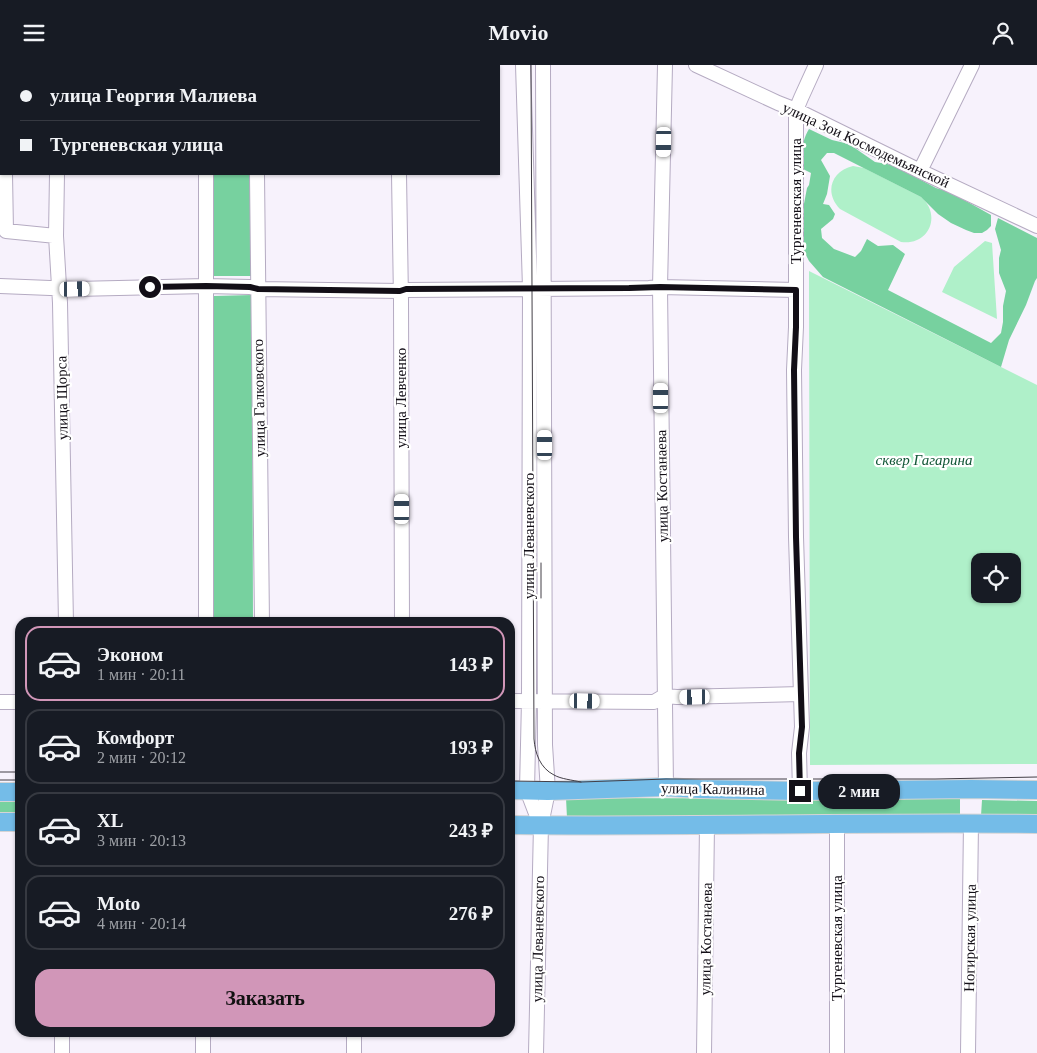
<!DOCTYPE html>
<html lang="ru">
<meta charset="utf-8">
<style>
:root{--surface:#171b24;--page:#242831;--text:#f1f3f6;--muted:#9ea1a6;--line:#363941;--accent:#d196b8}
body{margin:0;font-family:"Times New Roman",serif;background:var(--page);color:var(--text);height:100vh;display:flex;flex-direction:column;font-size:19px;white-space:nowrap}
*{box-sizing:border-box;margin:0}
p{font-size:16px;color:var(--muted)}
.icon{flex:none;width:28px;height:28px;fill:none;stroke:currentColor;stroke-width:2;stroke-linecap:round;stroke-linejoin:round}
.map{position:relative;flex:1;overflow:hidden}
.side{position:absolute;left:15px;top:552px;width:500px;height:420px;display:flex;flex-direction:column;background:var(--surface);border-radius:15px;box-shadow:0 1px 4px #0004}
.side>*{flex:none}
.guide{position:absolute;left:0px;top:0px;width:500px;height:110px;box-shadow:0 1px 4px #0004;display:grid;align-content:center;height:110px;padding:0 20px;background:var(--surface)}
.buttons{position:absolute;left:971px;top:488px;display:grid;gap:10px}
.buttons a{display:grid;place-items:center;width:50px;height:50px;border-radius:10px;background:var(--surface);box-shadow:0 1px 4px #0004;font-size:25px}
.end{position:absolute;width:22px;height:22px;margin:-11px;border:6px solid #130f17;background:#fff;box-shadow:0 0 0 2px #fff}
.from{border-radius:50%}
.bubble{position:absolute;height:35px;border-radius:15px;background:var(--surface);box-shadow:0 1px 4px #0004;font-size:16px;font-weight:800;line-height:35px;text-align:center}
.car{position:absolute;width:15px;height:30px;margin:-15px -8px;border-radius:6px;box-shadow:0 0 4px 1px #0007;background:linear-gradient(#fff 24%,#345 0 40%,#fff 0 76%,#345 0 86%,#fff 0)}
.guide b{display:flex;align-items:center;gap:18px;height:48px;font-size:19px}
.guide b+b{border-top:1px solid var(--line)}
.guide i{width:12px;height:12px;background:var(--text)}
ul{padding:9px 0 0;list-style:none}
li{display:flex;align-items:center;gap:15px;height:75px;margin:0 10px 8px;padding:0 10px;border:2px solid var(--line);border-radius:15px}
li div{flex:1}
li b{display:block;font-size:19px}
li em{font-style:normal;font-weight:800}
li.selected{border-color:var(--accent)}
li>.icon{width:45px;height:45px;stroke-width:1.5}
.action{display:flex;gap:10px;margin-top:auto;padding:10px 20px}
.action a{flex:1;height:58px;border-radius:15px;background:var(--accent);color:#111;font-size:20px;font-weight:800;line-height:58px;text-align:center}
header{display:flex;justify-content:space-between;align-items:center;height:65px;padding:0 20px;background:var(--surface);font-size:22px;font-weight:800}
.map>svg:first-child{display:block}
.green{fill:#aff0c9;fill-rule:evenodd}
.forest{fill:#77d19f}
.lines{fill:none;stroke-linecap:round;stroke-linejoin:round}
.minor-casing{stroke:#b5abc2;stroke-width:16}
.major-casing{stroke:#d5d4d5;stroke-width:20}
.minor{stroke:#fff;stroke-width:14}
.major{stroke:#74bce8;stroke-width:18}
.tram{stroke:#433f47;stroke-width:1}
.route{stroke:#130f17;stroke-width:6}
.labels{text-anchor:middle;dominant-baseline:central;stroke-width:4.5;stroke-linejoin:round;paint-order:stroke}
.street-label{font-size:15px;fill:#130f17;stroke:#fff}
.park-label{font-size:15px;font-style:italic;fill:#125737;stroke:#fff}
</style>
<header><svg class="icon" aria-label="menu" viewBox="0 0 24 24"><path d="M4 6h16M4 12h16M4 18h16"/></svg>Movio<svg class="icon" aria-label="person" viewBox="0 0 24 24"><circle cx="12" cy="8" r="4"/><path d="M4 21q1-7 8-7t8 7"/></svg></header>
<div class="map">
<svg width="1037" height="988" viewBox="0 0 1037 988">
<rect width="100%" height="100%" fill="#f7f2fc"/>
<path class="green" d="M853 101 864 103 921 132C942 150 929 181 901 177L840 144C824 128 831 106 853 101Z
M985 176 992 178 997 254 942 227 954 202Z
M809 206 1037 320V699L810 700ZM980 496H1012V529H980Z"/>
<path class="forest" d="M809 64 832 75 849 79 875 97 893 100 936 123 950 127 991 150V161L987 165 982 168H974L966 165 951 158 938 149 921 132 834 88H827L821 95 830 111 827 129 823 139 829 140 835 149 833 154 821 164 822 173 834 184 855 192 861 186 867 174 878 181 893 180 905 189 888 225 991 278 1001 268 1003 257V241L1006 226 999 208V193L1001 185 995 164 998 153 1037 173V213L1035 216 1026 240 1009 275 1001 302 823 212 809 196 801 180 803 144 807 123 809 120 811 108 803 104C802 89 801 77 809 64Z
M212 109H252L253 211H213Z
M252 230 253 557H214L213 231Z
M566 733 960 734V750L567 753Z
M0 735H20V750L0 749Z
M982 735 1037 736V751H981Z"/>
<g class="lines">
<g class="minor-casing">
<path id="minor" d="M2 0V1
M257 0V1
M398 0V1
M523 0 530 223 529 635 527 725 540 759
M665 0 660 222 666 722
M696 0 778 38 796 45 920 106 1037 161
M58 1V0
M206 1V0
M920 106 972 0
M5 109 6 166 56 171
M57 109 56 171 60 238 66 558
M206 109V558
M257 109 262 558
M399 109 401 235 402 558
M0 221 75 224 206 221 250 222 258 224 400 226 406 225 649 223 660 222 796 225
M510 636 654 637 664 631 677 632 801 629
M0 637H20
M800 726 799 688 802 662 796 472 794 305 796 262V45L801 33 816 0
M354 968V988
M62 988V968
M203 988V968
M536 988 541 760 548 726 545 680 543 0
M704 988 707 760
M837 988V759
M968 988 971 758"/>
</g>
<g class="major-casing">
<path id="major" d="M510 725 548 726 666 722 700 724 800 726 971 724 1037 725
M0 727H20
M0 757H20
M510 760C686 762 861 757 1037 759"/>
</g>
<use href="#minor" class="minor"/>
<use href="#major" class="major"/>
<path class="tram" d="M531 0 534 674C535 688 540 703 554 710 561 714 572 715 581 717
M541 498V533
M0 707H20
M0 715H20
M510 716 581 717 666 714H935L1037 712"/>
</g>
<g class="lines">
<path class="route" d="M150 222 206 221 250 222 258 224 400 226 406 224 629 223 660 222 796 225V262L794 305 796 472 802 662 799 688 800 726"/>
</g>
<g class="labels">
<g class="street-label">
<text transform="translate(866 80) rotate(25)">улица Зои Космодемьянской</text>
<text transform="translate(796 136) rotate(-90)">Тургеневская улица</text>
<text transform="translate(62 333) rotate(-91)">улица Щорса</text>
<text transform="translate(259 333) rotate(-91)">улица Галковского</text>
<text transform="translate(401 333) rotate(-90)">улица Левченко</text>
<text transform="translate(662 421) rotate(-91)">улица Костанаева</text>
<text transform="translate(529 471) rotate(-90)">улица Леваневского</text>
<text transform="translate(713 724) rotate(1)">улица Калинина</text>
<text transform="translate(837 873) rotate(-90)">Тургеневская улица</text>
<text transform="translate(970 873) rotate(-89)">Ногирская улица</text>
<text transform="translate(538 874) rotate(-89)">улица Леваневского</text>
<text transform="translate(706 874) rotate(-89)">улица Костанаева</text>
</g>
<g class="park-label">
<text x="924" y="395">сквер Гагарина</text>
</g>
</g>
</svg>
<div class="buttons">
<a><svg class="icon" aria-label="locate" viewBox="0 0 24 24"><circle cx="12" cy="12" r="6"/><path d="M12 2v4M12 18v4M2 12h4M18 12h4"/></svg></a>
</div>
<i class="end from" style="left:150px;top:222px"></i>
<i class="end" style="left:800px;top:726px"></i>
<div class="bubble" style="left:818px;top:709px;width:82px">2 мин</div>
<i class="car" style="left:664px;top:77px;rotate:181deg"></i>
<i class="car" style="left:75px;top:224px;rotate:89deg"></i>
<i class="car" style="left:661px;top:333px;rotate:0deg"></i>
<i class="car" style="left:545px;top:380px;rotate:0deg"></i>
<i class="car" style="left:402px;top:444px;rotate:0deg"></i>
<i class="car" style="left:695px;top:632px;rotate:269deg"></i>
<i class="car" style="left:585px;top:636px;rotate:91deg"></i>
<div class="guide">
<b><i class="from"></i>улица Георгия Малиева</b>
<b><i></i>Тургеневская улица</b>
</div>
<section class="side">
<ul>
<li class="selected"><svg class="icon" aria-label="car" viewBox="0 0 24 24"><path d="M5 17H2v-5l4-1 3-4h7l3 4 3 1v5h-3M9 17h6M6 11h13"/><circle cx="7" cy="17" r="2"/><circle cx="17" cy="17" r="2"/></svg><div><b>Эконом</b><p>1 мин · 20:11</p></div><em>143 ₽</em></li>
<li><svg class="icon" aria-label="car" viewBox="0 0 24 24"><path d="M5 17H2v-5l4-1 3-4h7l3 4 3 1v5h-3M9 17h6M6 11h13"/><circle cx="7" cy="17" r="2"/><circle cx="17" cy="17" r="2"/></svg><div><b>Комфорт</b><p>2 мин · 20:12</p></div><em>193 ₽</em></li>
<li><svg class="icon" aria-label="car" viewBox="0 0 24 24"><path d="M5 17H2v-5l4-1 3-4h7l3 4 3 1v5h-3M9 17h6M6 11h13"/><circle cx="7" cy="17" r="2"/><circle cx="17" cy="17" r="2"/></svg><div><b>XL</b><p>3 мин · 20:13</p></div><em>243 ₽</em></li>
<li><svg class="icon" aria-label="car" viewBox="0 0 24 24"><path d="M5 17H2v-5l4-1 3-4h7l3 4 3 1v5h-3M9 17h6M6 11h13"/><circle cx="7" cy="17" r="2"/><circle cx="17" cy="17" r="2"/></svg><div><b>Moto</b><p>4 мин · 20:14</p></div><em>276 ₽</em></li>
</ul>
<div class="action"><a>Заказать</a></div>
</section>
</div>
